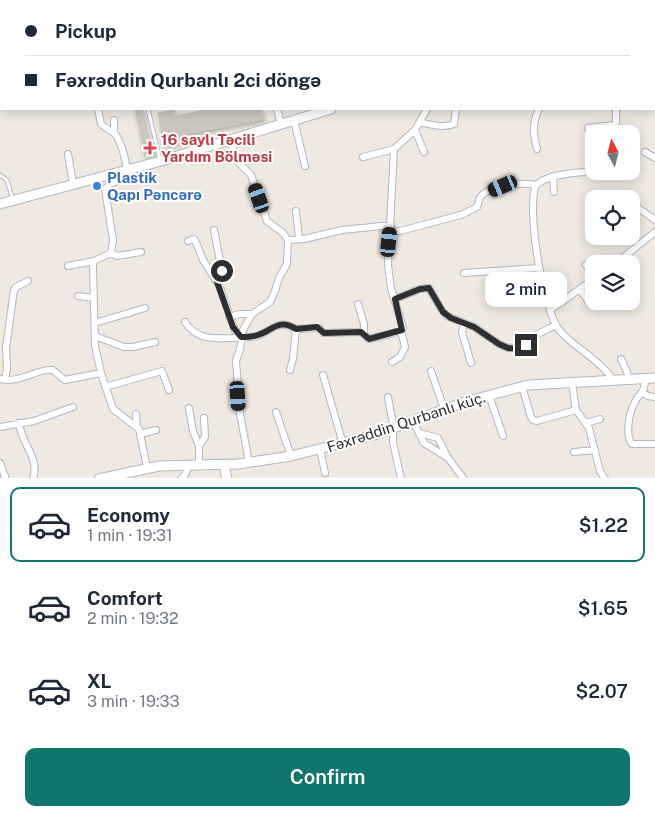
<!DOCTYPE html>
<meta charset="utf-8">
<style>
:root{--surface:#fff;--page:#f2f2f3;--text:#1f2937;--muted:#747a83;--line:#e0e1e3;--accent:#0f766e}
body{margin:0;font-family:"Public Sans",sans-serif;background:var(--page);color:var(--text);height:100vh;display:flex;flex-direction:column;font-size:19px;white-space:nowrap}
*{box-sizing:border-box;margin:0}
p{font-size:16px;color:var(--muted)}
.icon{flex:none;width:28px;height:28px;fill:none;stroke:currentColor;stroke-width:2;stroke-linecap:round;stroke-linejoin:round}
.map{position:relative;height:478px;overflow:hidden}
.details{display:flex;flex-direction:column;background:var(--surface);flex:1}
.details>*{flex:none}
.top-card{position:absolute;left:0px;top:0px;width:655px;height:110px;box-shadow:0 2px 12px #0003;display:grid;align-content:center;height:110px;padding:0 25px;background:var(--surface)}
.needle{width:32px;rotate:353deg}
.controls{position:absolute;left:585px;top:125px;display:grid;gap:10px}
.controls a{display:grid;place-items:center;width:55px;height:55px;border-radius:10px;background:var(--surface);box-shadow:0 2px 12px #0003;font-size:25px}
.end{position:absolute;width:22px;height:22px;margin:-11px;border:6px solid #2e2e2e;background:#fff;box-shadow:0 0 0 2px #fff}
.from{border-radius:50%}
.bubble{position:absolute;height:35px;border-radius:10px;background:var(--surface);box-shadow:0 2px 12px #0003;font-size:16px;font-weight:600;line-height:35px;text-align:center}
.car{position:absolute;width:15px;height:30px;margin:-15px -8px;border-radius:6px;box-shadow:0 0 4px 1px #0007;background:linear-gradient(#222 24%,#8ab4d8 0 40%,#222 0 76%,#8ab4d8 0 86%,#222 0)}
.top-card b{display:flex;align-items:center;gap:18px;height:48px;font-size:19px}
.top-card b+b{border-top:1px solid var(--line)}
.top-card i{width:12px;height:12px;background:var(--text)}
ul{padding:9px 0 0;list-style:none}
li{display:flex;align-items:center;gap:15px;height:75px;margin:0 10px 8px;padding:0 15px;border:2px solid transparent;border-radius:10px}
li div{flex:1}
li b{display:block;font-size:19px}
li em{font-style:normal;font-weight:600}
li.active{border-color:var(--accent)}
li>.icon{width:45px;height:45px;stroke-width:1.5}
.primary-button{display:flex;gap:10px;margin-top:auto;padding:10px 25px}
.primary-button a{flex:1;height:58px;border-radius:10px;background:var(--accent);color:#fff;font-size:20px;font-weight:600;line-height:58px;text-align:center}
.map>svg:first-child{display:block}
.building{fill:#cbc7bf;stroke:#cbc5ba;filter:url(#shadow)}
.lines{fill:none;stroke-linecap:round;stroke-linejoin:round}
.lane-casing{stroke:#b4b7c1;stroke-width:5}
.street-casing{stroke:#b4b7c1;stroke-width:8}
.secondary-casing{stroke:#b4b7c1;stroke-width:11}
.lane{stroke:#fff;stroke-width:3}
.street{stroke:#fff;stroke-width:6}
.secondary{stroke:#fff;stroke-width:9}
.route{stroke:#2e2e2e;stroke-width:6}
.health-dot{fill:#e0444e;stroke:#fff;stroke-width:2}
.shop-dot{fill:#3f7fe0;stroke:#fff;stroke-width:2}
.labels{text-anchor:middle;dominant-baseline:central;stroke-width:4;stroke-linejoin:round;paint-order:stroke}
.health-label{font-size:15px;font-weight:bold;fill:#be3a42;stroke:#fff;text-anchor:start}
.shop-label{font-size:15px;font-weight:bold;fill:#366cbe;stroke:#fff;text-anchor:start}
.street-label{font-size:15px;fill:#2e2e2e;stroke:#fff}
</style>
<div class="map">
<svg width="655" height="479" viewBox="0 0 655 479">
<defs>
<filter id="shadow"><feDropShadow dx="1.5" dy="3" stdDeviation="2.5" flood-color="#0004"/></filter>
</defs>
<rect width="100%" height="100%" fill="#efe9e1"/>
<path class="building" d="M135 109H142L149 143 154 142 156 153 145 155Z
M200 109H261L263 119 178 135 180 142 164 145 158 113 174 110 175 116 201 111Z"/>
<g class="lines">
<g class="lane-casing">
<path id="lane" d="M148 109 160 160
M0 175 7 180 13 200"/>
</g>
<g class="street-casing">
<path id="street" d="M343 0V1
M401 0 402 1
M113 1V0
M517 1 518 0
M654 48H655
M0 84H1
M98 109 101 124C105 128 110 130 114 133 121 139 130 171 125 178L110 184 105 189 113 240 111 253 94 261 93 265 95 346 101 373 113 409 139 429 147 467
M277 109 281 124
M294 120 305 166
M420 122C430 125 444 128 454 124L456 109
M588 128 615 125 616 122V109
M415 130 424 152
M114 132V120
M230 140 238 162 251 175 267 221 283 233 288 240 287 264 279 278 275 291 270 302 252 314 243 330 240 349 236 361 240 413 249 463
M537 149C533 134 532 123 539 109
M645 152 655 158
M68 154 73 184
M363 157 394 149
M594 171C576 173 550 173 536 185 526 209 543 311 560 331 572 346 607 365 613 381
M553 177 554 192
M615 199H623
M631 203 655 220
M296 211 299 239
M214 230 222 271 216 279
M390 232 400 231 461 215 477 207C479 204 478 199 481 196 491 185 522 182 536 185
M288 240 304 239 342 230 391 225
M188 241 193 239 195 240 203 260 219 285 235 331 241 337
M111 253 117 256 141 252
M615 264 655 232
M586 265 594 274
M68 266 94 261
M464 273 539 268
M580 289 590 304
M78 296 94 298
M395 299 420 289 429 288 441 309 447 316 474 327 499 344 508 348 523 347 536 335 556 325
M358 304 364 324V333
M550 310 594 279
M229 317 240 314H252
M185 322C196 340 215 339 233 338 241 337 249 338 257 336 274 330 277 318 296 329L319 328 324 333 361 332 369 339 401 331 403 328 391 288 388 265 394 149 415 130 427 109
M95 323 145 308
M464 323 462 332 471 363
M95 336 124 347H133L155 342
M621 359 627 372 629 380
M392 362 400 357 405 347 401 331
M290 370 293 359 296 329
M431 371 444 409
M323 375 343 444
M0 379C19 384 39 368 52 370 57 372 61 378 65 380L101 373
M645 379C645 394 639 392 634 404 629 414 625 435 632 444H655
M5 380 7 369 6 348 14 290 16 287 28 281
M572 383 576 410 589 428 600 471 605 479
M522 386 531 417 533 420 537 421 576 410
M105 387 162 371 169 390
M643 393 648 396 655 397
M489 395 503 436
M388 397 393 425V442L401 479
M189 408 193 431 199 446V465
M276 412 291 456
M136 414 137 427
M413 421 424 443 448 458 464 479
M19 423C21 444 40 457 33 479
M586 423 600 419
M0 427 34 421 73 407
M419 433 438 438 448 458
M140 434 156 430
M199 446 205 437 204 418
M320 449 325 473
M574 452 595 450
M0 463 6 479
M181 479 185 475 189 465"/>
</g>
<g class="secondary-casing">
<path id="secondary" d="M654 4H655
M0 204 161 161 331 109
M224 465 227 479
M99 479 159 466 238 464 291 456 374 435 465 402 528 385 655 378"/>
</g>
<use href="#lane" class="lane"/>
<use href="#street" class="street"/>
<use href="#secondary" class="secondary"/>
</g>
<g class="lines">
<path class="route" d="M222 271 216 279 233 327 241 337C247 337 252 337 258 335 273 330 279 318 296 329L317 327 324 333 361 332 369 339 402 330 395 299 420 289 429 288 443 312 451 318 474 327 499 344 508 348 519 349 526 345"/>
</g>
<path class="health-dot" d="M147.5 140.5h5v5h5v5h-5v5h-5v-5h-5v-5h5z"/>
<circle class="shop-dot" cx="97" cy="186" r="5"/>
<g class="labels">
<g class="health-label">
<text x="161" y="139">16 saylı Təcili<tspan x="161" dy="17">Yardım Bölməsi</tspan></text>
</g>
<g class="shop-label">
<text x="107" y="177">Plastik<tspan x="107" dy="17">Qapı Pəncərə</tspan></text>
</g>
<g class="street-label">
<text transform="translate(406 422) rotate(-18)">Fəxrəddin Qurbanlı küç.</text>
</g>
</g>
</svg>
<div class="controls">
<a><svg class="needle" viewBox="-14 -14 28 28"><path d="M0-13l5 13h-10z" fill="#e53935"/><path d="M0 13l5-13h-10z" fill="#747a83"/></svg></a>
<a><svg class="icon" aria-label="locate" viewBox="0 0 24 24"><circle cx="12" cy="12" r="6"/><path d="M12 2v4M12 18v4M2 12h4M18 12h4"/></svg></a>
<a><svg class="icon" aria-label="layers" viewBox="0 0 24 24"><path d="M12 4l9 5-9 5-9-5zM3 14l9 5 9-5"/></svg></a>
</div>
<i class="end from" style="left:222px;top:271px"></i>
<i class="end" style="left:526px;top:345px"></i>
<div class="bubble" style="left:485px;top:272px;width:82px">2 min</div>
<i class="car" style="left:503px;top:186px;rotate:247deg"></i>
<i class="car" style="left:259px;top:198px;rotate:341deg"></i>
<i class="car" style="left:389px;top:242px;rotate:6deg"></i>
<i class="car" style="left:238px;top:396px;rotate:176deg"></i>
<div class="top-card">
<b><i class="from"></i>Pickup</b>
<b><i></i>Fəxrəddin Qurbanlı 2ci döngə</b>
</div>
</div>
<section class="details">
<ul>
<li class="active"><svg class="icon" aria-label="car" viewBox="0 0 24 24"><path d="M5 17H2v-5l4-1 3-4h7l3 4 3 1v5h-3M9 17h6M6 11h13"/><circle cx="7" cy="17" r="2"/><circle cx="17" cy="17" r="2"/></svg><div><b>Economy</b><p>1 min · 19:31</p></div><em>$1.22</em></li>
<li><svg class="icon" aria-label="car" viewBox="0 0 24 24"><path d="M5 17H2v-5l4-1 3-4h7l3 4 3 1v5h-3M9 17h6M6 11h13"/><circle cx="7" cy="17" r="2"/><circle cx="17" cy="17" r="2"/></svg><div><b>Comfort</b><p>2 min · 19:32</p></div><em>$1.65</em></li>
<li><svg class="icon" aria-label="car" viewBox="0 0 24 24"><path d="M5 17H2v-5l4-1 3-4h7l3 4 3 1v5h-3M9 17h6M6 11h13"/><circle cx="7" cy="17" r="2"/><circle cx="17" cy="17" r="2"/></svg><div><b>XL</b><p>3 min · 19:33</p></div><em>$2.07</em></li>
</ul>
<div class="primary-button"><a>Confirm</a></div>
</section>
